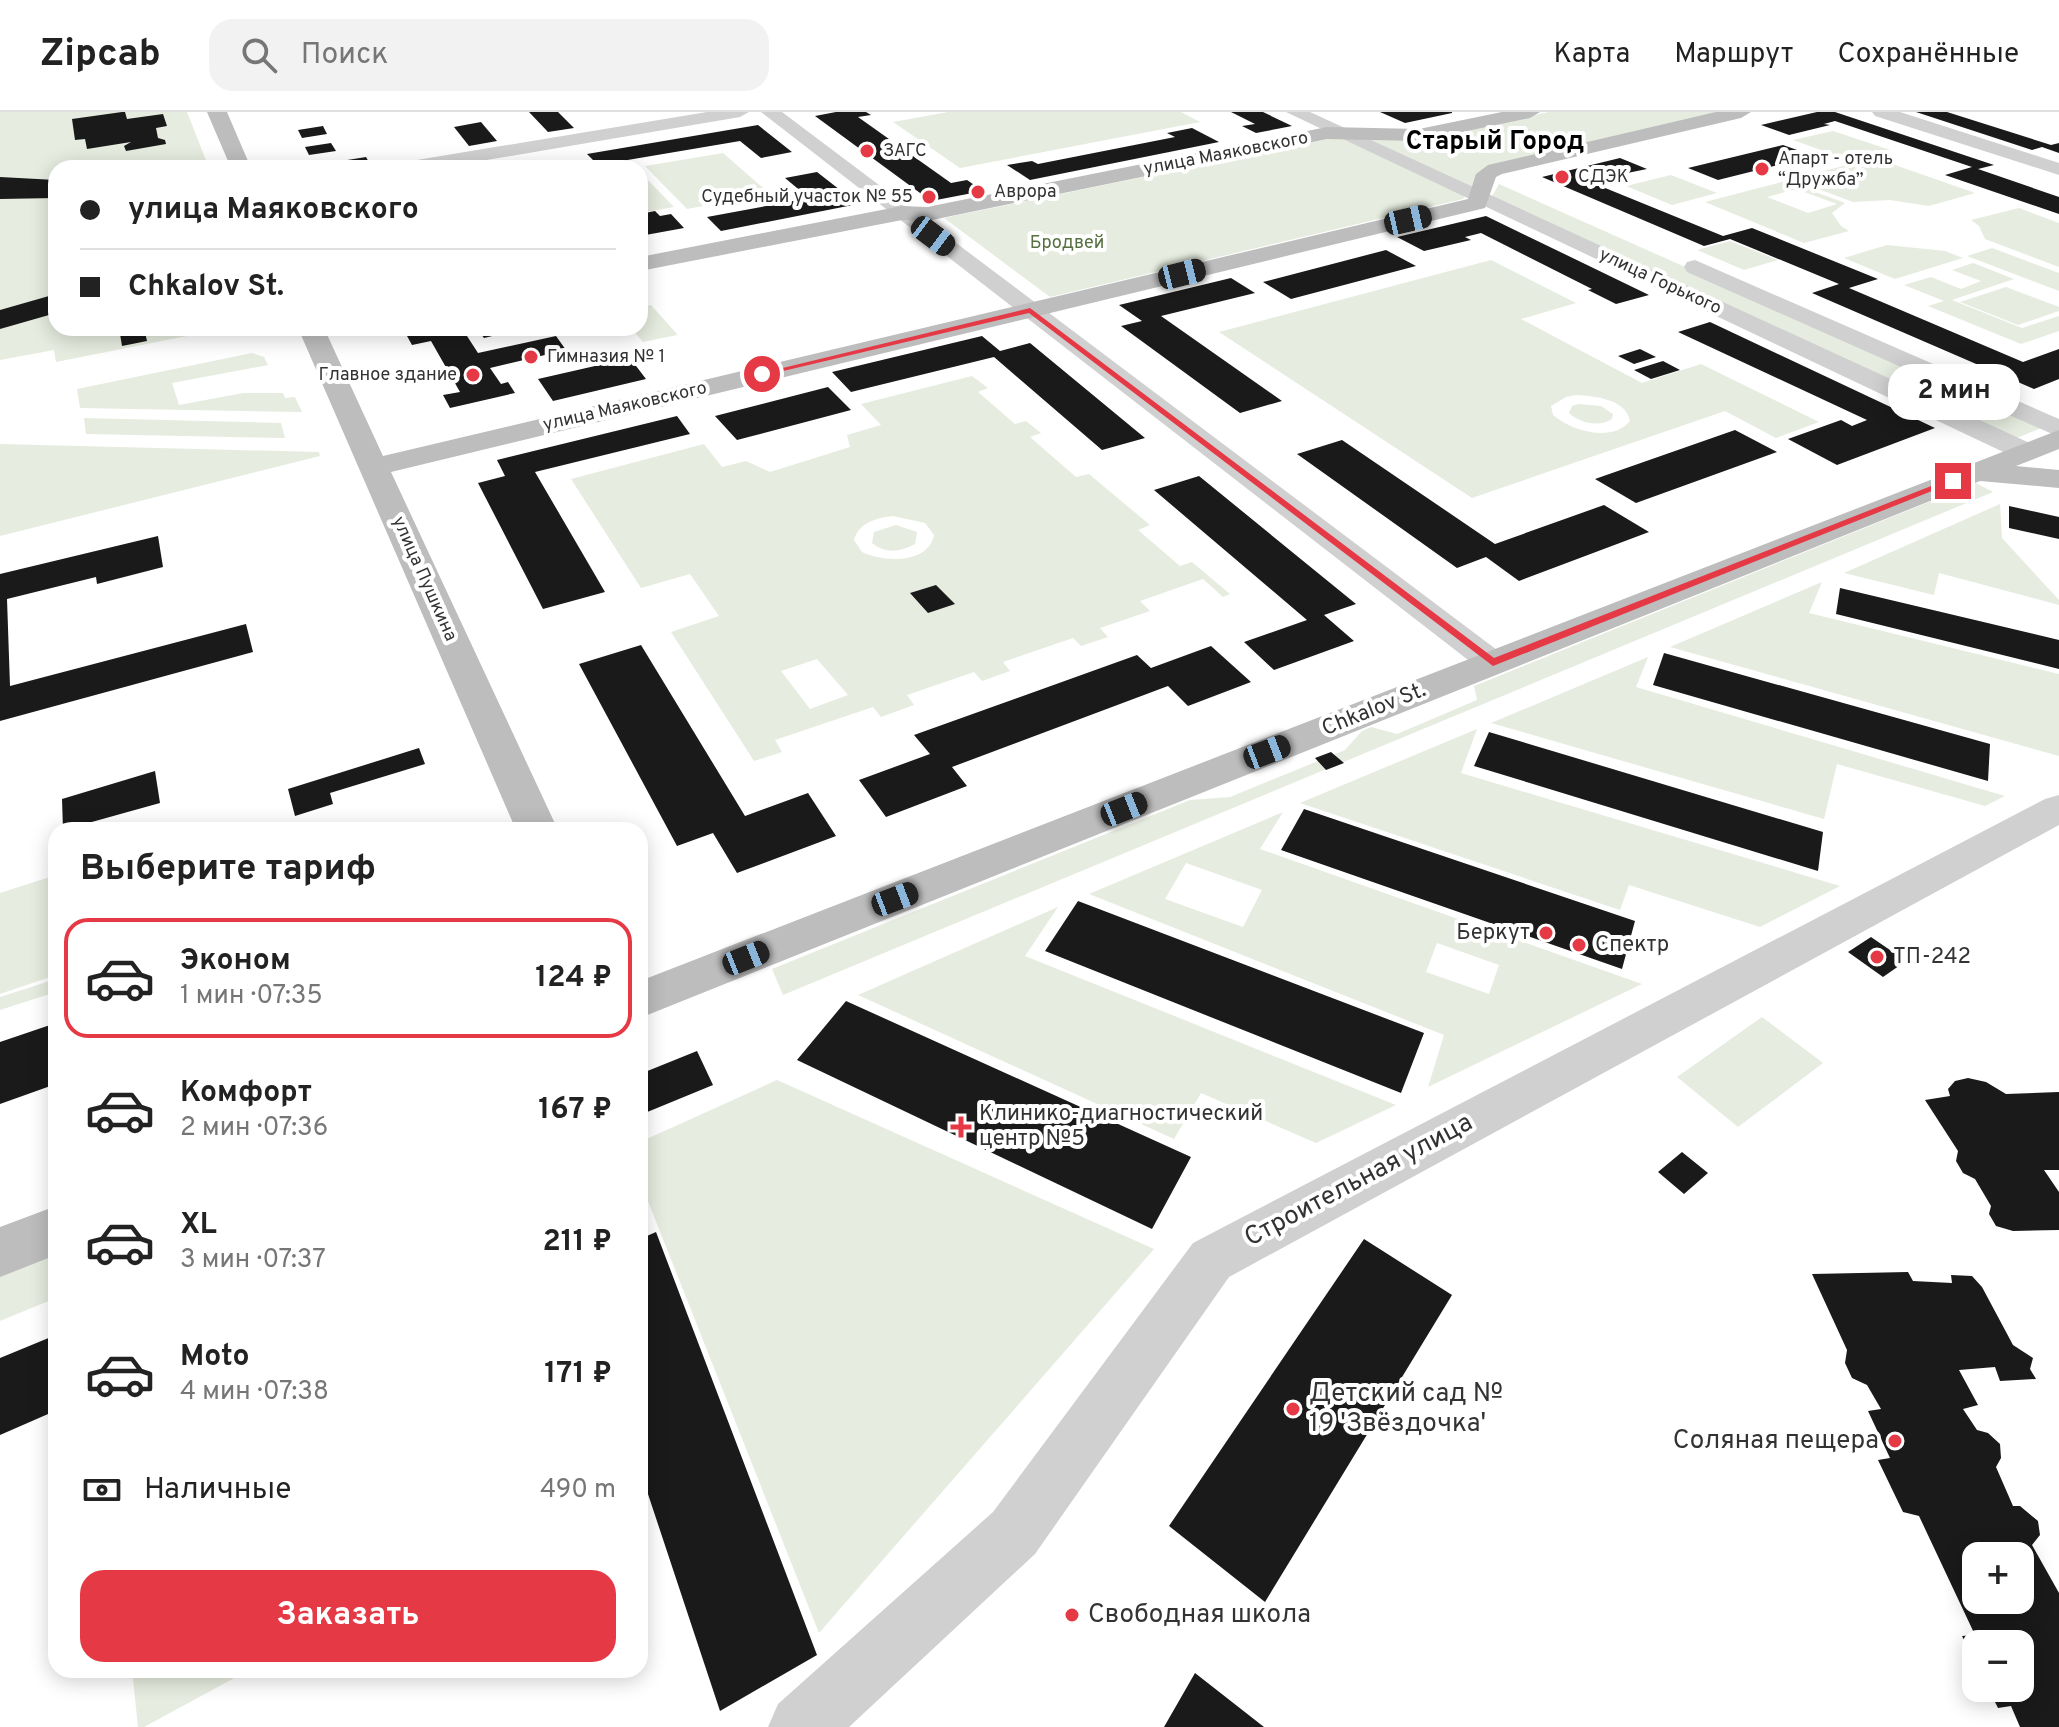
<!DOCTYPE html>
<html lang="ru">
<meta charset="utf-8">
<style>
:root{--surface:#fff;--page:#f2f2f2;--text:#222;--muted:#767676;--line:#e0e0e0;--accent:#e63946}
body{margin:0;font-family:Overpass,sans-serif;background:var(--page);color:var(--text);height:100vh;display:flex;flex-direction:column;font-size:30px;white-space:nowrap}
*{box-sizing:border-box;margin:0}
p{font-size:26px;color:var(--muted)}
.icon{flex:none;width:44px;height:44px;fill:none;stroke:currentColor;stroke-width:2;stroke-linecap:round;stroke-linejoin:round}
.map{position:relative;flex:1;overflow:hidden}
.panel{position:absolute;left:48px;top:710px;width:600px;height:856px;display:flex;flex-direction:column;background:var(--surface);border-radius:24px;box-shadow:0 4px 20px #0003}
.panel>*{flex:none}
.banner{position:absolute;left:48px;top:48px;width:600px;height:176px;border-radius:24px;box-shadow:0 4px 20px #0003;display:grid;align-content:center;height:176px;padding:0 32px;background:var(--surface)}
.controls{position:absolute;left:1962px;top:1430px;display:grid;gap:16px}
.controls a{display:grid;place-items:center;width:72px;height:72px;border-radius:16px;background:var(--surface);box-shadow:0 4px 20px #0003;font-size:40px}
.end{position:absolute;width:36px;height:36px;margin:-18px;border:10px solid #e63946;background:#fff;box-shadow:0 0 0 4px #fff}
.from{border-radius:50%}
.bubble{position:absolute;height:56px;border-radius:24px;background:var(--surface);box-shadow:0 4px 20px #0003;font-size:26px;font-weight:700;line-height:56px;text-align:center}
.car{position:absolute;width:24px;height:48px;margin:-24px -12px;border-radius:10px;box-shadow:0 0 6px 2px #0007;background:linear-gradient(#222 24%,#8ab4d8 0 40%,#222 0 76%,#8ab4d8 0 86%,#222 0)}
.banner b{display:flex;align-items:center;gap:28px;height:76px;font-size:30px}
.banner b+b{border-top:2px solid var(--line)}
.banner i{width:20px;height:20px;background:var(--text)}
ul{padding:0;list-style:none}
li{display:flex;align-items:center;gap:24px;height:120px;margin:0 16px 12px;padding:0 16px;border:4px solid transparent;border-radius:24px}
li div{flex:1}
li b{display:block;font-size:30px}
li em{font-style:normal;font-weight:700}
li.on{border-color:var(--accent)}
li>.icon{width:72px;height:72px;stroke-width:1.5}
h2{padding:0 32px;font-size:36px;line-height:96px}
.pay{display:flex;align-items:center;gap:20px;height:88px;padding:0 32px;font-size:30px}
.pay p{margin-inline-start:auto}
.cta{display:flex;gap:16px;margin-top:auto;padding:16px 32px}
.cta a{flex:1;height:92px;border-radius:24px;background:var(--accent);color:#fff;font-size:32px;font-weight:700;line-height:92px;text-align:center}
header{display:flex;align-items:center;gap:48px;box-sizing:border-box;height:112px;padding:0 40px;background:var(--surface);border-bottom:2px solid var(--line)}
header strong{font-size:38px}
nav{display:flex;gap:44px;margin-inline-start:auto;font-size:28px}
.search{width:560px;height:72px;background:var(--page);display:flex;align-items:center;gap:20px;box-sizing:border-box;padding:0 28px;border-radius:24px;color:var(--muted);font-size:30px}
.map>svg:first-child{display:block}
.green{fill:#e6ecdf;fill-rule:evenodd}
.building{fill:#1a1a1a;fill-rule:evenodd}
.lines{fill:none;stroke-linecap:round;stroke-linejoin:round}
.street{fill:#d0d0d0;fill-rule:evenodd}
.secondary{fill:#bdbdbd;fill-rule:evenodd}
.route{fill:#e63946}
.poi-dot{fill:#e63946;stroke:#fff;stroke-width:3}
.labels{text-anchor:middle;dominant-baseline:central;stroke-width:8;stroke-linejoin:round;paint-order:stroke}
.far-poi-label{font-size:18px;fill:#333;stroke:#fff;text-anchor:start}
.far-street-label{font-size:18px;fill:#333;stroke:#fff}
.far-park-label{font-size:18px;fill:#56703f;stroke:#fff}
.street-label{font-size:22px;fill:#333;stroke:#fff}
.poi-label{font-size:22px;fill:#333;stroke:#fff;text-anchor:start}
.far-district-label{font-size:26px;font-weight:bold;fill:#000;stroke:#fff}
.near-street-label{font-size:26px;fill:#333;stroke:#fff}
.near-poi-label{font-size:26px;fill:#333;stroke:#fff;text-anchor:start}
</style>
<header>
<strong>Zipcab</strong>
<div class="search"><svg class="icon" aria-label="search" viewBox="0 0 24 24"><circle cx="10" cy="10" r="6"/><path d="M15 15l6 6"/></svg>Поиск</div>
<nav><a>Карта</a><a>Маршрут</a><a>Сохранённые</a></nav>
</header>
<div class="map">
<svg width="2059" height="1615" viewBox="0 0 2059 1615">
<rect width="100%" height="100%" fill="#fff"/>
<path class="green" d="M0 0H187L209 56H56V216H227L56 250 54 238 0 248Z
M948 0H1181L1200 10 960 56 893 10Z
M1549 0H1723L1490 54 1463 87 1050 185 944 106 1332 26H1427Z
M1833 19 1890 38 1849 48 1793 28Z
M723 41 770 82 739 87 733 82 698 88 703 94 687 97 645 54Z
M1875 46 1975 81 1929 94 1890 88 1853 90 1792 67Z
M640 60 674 95 640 101Z
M1671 63 1717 81 1672 93 1626 74Z
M1786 69 1845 91 1832 101 1841 114 1849 119 1804 131 1705 90ZM1796 77 1837 92 1808 101 1767 85Z
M1499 72 2044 315 2014 327 1491 86Z
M2019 96 2059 111V155L1985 127 1979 114 1971 108Z
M1730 129 1778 148 1744 158 1697 138Z
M1887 133 1945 139 1963 146 1895 167 1844 146Z
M1992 136 2059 161V179L1967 144Z
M1491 148 1576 191 1521 207 1642 271 1701 252 1819 310 1776 326 1725 299 1472 386 1219 220ZM1576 283C1595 284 1626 287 1630 309 1612 331 1572 319 1553 303L1551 294 1566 285Z
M1973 151 2014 167 1952 188 2022 216 2059 204V219L2021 232 1928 194 1944 189 1904 173 1931 165 1961 177 1981 169 1952 158Z
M2006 175 2059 195V199L2018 213 1960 190Z
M651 193 677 222V223L643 230 631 216H640V195Z
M252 241 264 245 268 253 172 271 179 293 243 281H283L285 286 295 285 302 300 80 296 77 277Z
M972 264 988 276 978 280 1015 312 1026 309 1041 321 1030 325 1076 365 1089 362 1150 413 1138 418 1180 454 1192 450 1230 482 1223 485 1203 467 1140 489 1150 499 1100 516 1108 525 1081 534 1073 526 1003 550 1010 559 982 569 974 560 907 583 914 593 881 605 873 595 775 628 782 640 754 649 671 520 719 504 690 462 641 476 571 367 704 332 722 355 746 349 770 360 850 335 847 323 881 313 861 292ZM893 404 925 411 934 423C928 453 882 450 862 440L854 428C859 410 877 406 893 404ZM817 547 848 583 810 597 781 559Z
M1578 292 1601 294 1613 302 1612 307C1599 315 1581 312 1569 301L1572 294Z
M84 306 281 311 285 326 86 322Z
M0 332 319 340 320 344 0 424Z
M1976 371 1993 380 783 883 772 857 1190 688 1230 685 1345 638 1362 619 1371 615 1397 622 1477 588 1474 574Z
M2000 392 2002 426 2059 488V493L1939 461 1934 483 1844 461Z
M896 413 917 420 915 432C901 440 885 442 872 431L874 420Z
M1822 470 1809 501 2059 562V644L1670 535Z
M1648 545 1636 575 2005 684 1985 694 1837 652 1824 707 1491 611Z
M1477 617 1461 661 1840 774 1760 815 1629 773 1620 798 1300 691Z
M1283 700 1260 737 1642 872 1428 975 1444 923 1089 782ZM1186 751 1262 778 1243 815 1165 787ZM1437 831 1499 853 1489 882 1426 860Z
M56 763V863L0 882V781Z
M1058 795 1025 844 1396 993 1316 1031 1201 981 1174 1027 858 883Z
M56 867V880L0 898V885Z
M1762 905 1823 951 1738 1015 1677 965Z
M777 968 1154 1137 819 1521 640 1069V1030Z
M56 1138V1186L0 1209V1161Z
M132 1558H249L144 1615H138Z"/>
<path class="building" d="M122 0H125L127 7 163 2 167 14 156 16 158 26 165 28 166 32 126 39 124 34 131 30 87 37 85 27 75 28 72 7Z
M529 0H558L574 16 548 20Z
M836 0H866L871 3 858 5 951 71 967 68 983 79 931 89 815 4Z
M1231 0H1263L1292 14 1256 21 1242 14 1255 12Z
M1380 0H1452V1L1405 11Z
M1817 0H1835L1994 53 1978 57 2059 85V102L1945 63 1972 55 1835 9 1824 12 1830 13 1789 23 1761 13Z
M1916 0H1947L2051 33 2059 31V41L2042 35 2032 38Z
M481 10 497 29 469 34 454 15Z
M758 13 792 40 761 46 740 29 598 53 587 42Z
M323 14 327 22 302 26 298 18Z
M1192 16 1219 30 1030 68 1007 53 1032 49 1038 52 1175 25 1167 21Z
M331 31 336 39 309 43 305 35Z
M1783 33 1814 44 1718 68 1688 56Z
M366 45 370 52 338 56 335 50Z
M1620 46 1647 57 1588 69 1723 124 1752 116 1878 167 1849 176 2023 250 2059 237V267L2034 277 1812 181 1839 172 1730 127 1704 134 1542 65Z
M817 60 858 92 721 119 707 105 809 86 785 66Z
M0 65 56 68V86L0 87Z
M655 99 660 104 671 102 684 116 640 124V102Z
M1486 104 1649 183 1616 192 1588 178 1592 177 1481 121 1465 125 1471 128 1424 139 1397 125Z
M1386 138 1416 154 1291 187 1263 170Z
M1231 166 1255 181 1161 204 1282 289 1240 301 1121 214 1142 209 1119 193Z
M56 182V201L0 217V198Z
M1710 210 1897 298 1935 316 1837 353 1788 327 1841 308 1852 314 1867 308 1678 220Z
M119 216H144L147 229 122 234Z
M443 216H525L484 226 481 222 467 224 478 241 556 224 566 238 490 256 501 272 508 270 515 281 450 296 443 283 460 280 431 229 412 233 407 224Z
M982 224 1000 239 1030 231 1145 326 1102 338 994 245 851 280 832 260Z
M1640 237 1656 245 1634 252 1618 244Z
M630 246 646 267 553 289 538 267Z
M1663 249 1680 258 1651 267 1634 258Z
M828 275 851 298 737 328 715 304Z
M677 304 690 322 535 360 605 480 543 497 478 371 505 364 497 348Z
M1735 318 1777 340 1636 391 1595 367Z
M1342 328 1495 432 1604 393 1649 420 1519 469 1486 445 1457 456 1297 342Z
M1199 364 1356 492 1324 503 1354 529 1274 558 1244 530 1307 508 1154 378Z
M2009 394 2059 405V427L2009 416Z
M158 424 163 455 97 472 96 465 7 487 10 574 246 512 253 540 0 609V462Z
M936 473 955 492 928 501 910 481Z
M1840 476 2059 528V557L1836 502Z
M641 533 745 704 808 681 836 724 737 761 713 721 677 734 579 552Z
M1211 534 1251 570 1188 594 1168 574 952 655 967 674 886 705 859 668 930 642 914 623 1137 543 1151 556Z
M1664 541 1990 632 1988 669 1653 573Z
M1489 620 1823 720 1818 759 1474 654Z
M419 636 425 652 330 681 333 692 295 704 288 677Z
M1331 640 1344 651 1326 658 1315 646Z
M155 659 160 691 63 718 62 687Z
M1304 697 1635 809 1622 857 1281 738Z
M1078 789 1424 921 1401 981 1045 839Z
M1871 825 1906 849 1883 865 1848 840Z
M846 889 1191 1045 1152 1117 797 948Z
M56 911V972L0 992V930Z
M697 939 713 973 640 1003V962Z
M1968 966 1986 970 2006 982 2059 980V1058H2044L2059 1080V1118L2013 1119 1996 1114 1989 1102 1991 1094 1975 1067 1963 1061 1956 1049 1958 1039 1925 988 1950 984 1948 977 1955 969Z
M1682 1040 1708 1061 1684 1082 1658 1060Z
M656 1120 817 1543 720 1599 640 1358V1127Z
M1364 1127 1452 1183 1265 1490 1169 1414Z
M1908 1160 1913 1169 1952 1171 1951 1163 1972 1164 1982 1175 2013 1233 2033 1246 2030 1257 2036 1267 2000 1269 1995 1255 1959 1258 1978 1293 1963 1297 1977 1318 1988 1321 2000 1332 2001 1346 1996 1355 2013 1394H2020L2038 1409 2040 1423 2032 1433 2059 1481V1615H2020L2011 1594 1998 1596 1988 1576H2020V1532H1976V1552L1962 1524 1975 1523 1919 1404 1903 1400 1878 1348 1890 1346 1868 1299 1881 1297 1867 1273 1852 1266 1845 1251 1847 1238 1812 1162ZM1976 1444H2020V1488H1976Z
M51 1225 55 1299 0 1323V1246Z
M1195 1561 1264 1615H1164Z"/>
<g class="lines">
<path class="street" d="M707 0H749L740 5 440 56H395L405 50Z
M761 0H782L1505 544 1510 551 1505 558 1493 562 1481 558Z
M1286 0H1310L2036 334 2040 340 2036 346 2026 348 2016 346Z
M1872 0H1900L2059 51V63L1875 4Z
M1695 148 2059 307V325L1687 160 1684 155 1687 150Z
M2059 683V713L1229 1165 1035 1442 849 1615H768L778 1592 993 1400 1193 1131 2045 687Z"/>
<path class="secondary" d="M207 0H227L251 56H231Z
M1502 0H1540L1530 6 1419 29 1327 27 927 109 902 108 640 159V145L902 94 927 95 1327 15 1419 17Z
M1716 0H1751L1741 6 1502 62 1496 65 1485 96 391 360 558 718H516L298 216H324L383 344 1468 87 1476 62 1488 53Z
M2059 318V337L2016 354 2059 358V376L1980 369 640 906V869Z
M56 1094V1143L0 1165V1115Z"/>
</g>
<path class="route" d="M1030 196 1494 546 1949 367 1957 369 1493 554 1029 201 762 264 758 262Z"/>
<g class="poi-dot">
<circle cx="867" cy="39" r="8"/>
<circle cx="1762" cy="57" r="8"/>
<circle cx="1562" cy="65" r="8"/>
<circle cx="978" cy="80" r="8"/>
<circle cx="929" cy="85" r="8"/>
<circle cx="531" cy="245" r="8"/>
<circle cx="473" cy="263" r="8"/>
<circle cx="1546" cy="821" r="8"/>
<circle cx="1579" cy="833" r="8"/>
<circle cx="1877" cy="845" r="8"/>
<path d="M957 1003h8v8h8v8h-8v8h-8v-8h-8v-8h8z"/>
<circle cx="1293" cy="1297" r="8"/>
<circle cx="1895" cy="1329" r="8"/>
<circle cx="1072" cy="1503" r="8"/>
</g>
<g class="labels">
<g class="far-poi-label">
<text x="883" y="39">ЗАГС</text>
<text x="1778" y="47">Апарт - отель<tspan x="1778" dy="21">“Дружба”</tspan></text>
<text x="1578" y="65">СДЭК</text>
<text x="994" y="80">Аврора</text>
<text x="913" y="85" text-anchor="end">Судебный участок № 55</text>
<text x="547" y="245">Гимназия № 1</text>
<text x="457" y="263" text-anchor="end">Главное здание</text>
</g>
<g class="far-street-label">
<text transform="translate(1226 42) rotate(-11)">улица Маяковского</text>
<text transform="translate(1660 170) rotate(25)">улица Горького</text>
<text transform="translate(625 295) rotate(-13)">улица Маяковского</text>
<text transform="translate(424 467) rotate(66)">улица Пушкина</text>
</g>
<g class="far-park-label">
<text x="1067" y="131">Бродвей</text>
</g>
<g class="street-label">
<text transform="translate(1374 598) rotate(-22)">Chkalov St.</text>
</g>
<g class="poi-label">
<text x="1530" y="821" text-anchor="end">Беркут</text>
<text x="1595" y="833">Спектр</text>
<text x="1893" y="845">ТП-242</text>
<text x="979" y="1002">Клинико-диагностический<tspan x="979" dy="25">центр №5</tspan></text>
</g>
<g class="far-district-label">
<text x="1495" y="30">Старый Город</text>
</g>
<g class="near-street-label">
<text transform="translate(1359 1069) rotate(-28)">Строительная улица</text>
</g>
<g class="near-poi-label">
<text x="1309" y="1282">Детский сад №<tspan x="1309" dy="30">19 'Звёздочка'</tspan></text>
<text x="1879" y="1329" text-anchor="end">Соляная пещера</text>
<text x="1088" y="1503">Свободная школа</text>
</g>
</g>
</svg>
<div class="controls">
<a>+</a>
<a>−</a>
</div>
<i class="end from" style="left:762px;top:262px"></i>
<i class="end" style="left:1953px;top:369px"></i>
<div class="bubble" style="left:1888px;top:252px;width:132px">2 мин</div>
<i class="car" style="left:1408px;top:108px;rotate:77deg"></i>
<i class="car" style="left:933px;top:124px;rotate:127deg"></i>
<i class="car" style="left:1182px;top:162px;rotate:76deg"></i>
<i class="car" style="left:1267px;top:640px;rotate:69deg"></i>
<i class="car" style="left:1124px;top:697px;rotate:68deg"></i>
<i class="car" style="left:895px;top:787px;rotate:69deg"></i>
<i class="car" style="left:746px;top:846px;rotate:68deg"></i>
<div class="banner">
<b><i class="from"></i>улица Маяковского</b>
<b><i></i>Chkalov St.</b>
</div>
<section class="panel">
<h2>Выберите тариф</h2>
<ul>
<li class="on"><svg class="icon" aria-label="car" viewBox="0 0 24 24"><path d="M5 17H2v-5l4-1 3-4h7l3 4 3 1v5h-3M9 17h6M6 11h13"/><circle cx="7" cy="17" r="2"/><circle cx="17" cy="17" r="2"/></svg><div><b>Эконом</b><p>1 мин · 07:35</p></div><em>124 ₽</em></li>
<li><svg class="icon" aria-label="car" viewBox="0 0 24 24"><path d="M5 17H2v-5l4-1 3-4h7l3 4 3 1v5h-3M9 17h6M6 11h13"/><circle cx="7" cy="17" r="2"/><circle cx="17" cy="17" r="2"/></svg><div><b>Комфорт</b><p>2 мин · 07:36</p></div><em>167 ₽</em></li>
<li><svg class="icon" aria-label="car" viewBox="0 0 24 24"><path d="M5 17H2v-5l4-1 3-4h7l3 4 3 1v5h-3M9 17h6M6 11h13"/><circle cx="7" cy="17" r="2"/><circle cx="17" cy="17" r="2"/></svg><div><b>XL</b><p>3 мин · 07:37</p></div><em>211 ₽</em></li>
<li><svg class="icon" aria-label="car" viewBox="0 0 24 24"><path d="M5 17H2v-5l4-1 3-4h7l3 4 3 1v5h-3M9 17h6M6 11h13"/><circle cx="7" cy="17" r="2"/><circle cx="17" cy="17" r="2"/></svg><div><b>Moto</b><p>4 мин · 07:38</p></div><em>171 ₽</em></li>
</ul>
<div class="pay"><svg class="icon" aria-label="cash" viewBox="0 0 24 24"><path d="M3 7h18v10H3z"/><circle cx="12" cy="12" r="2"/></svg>Наличные<p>490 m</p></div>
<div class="cta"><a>Заказать</a></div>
</section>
</div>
